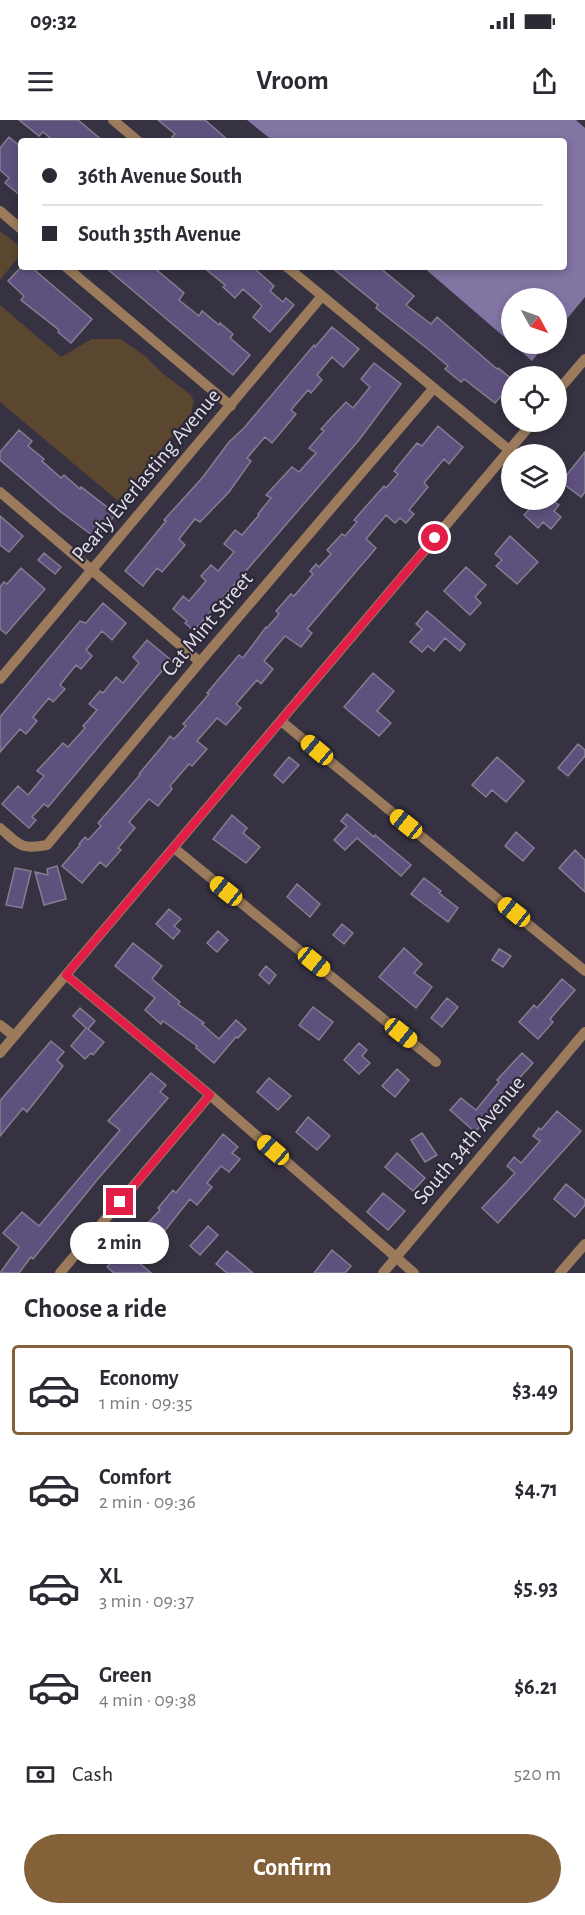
<!DOCTYPE html>
<meta charset="utf-8">
<style>
:root{--surface:#fff;--page:#f7f7f7;--text:#2b2b33;--muted:#7c7c81;--line:#e1e1e2;--accent:#85613a}
body{margin:0;font-family:"Alegreya Sans",sans-serif;background:var(--page);color:var(--text);height:100vh;display:flex;flex-direction:column;font-size:22px;white-space:nowrap}
*{box-sizing:border-box;margin:0}
p{font-size:20px;color:var(--muted)}
.icon{flex:none;width:33px;height:33px;fill:none;stroke:currentColor;stroke-width:2;stroke-linecap:round;stroke-linejoin:round}
.map{position:relative;height:1153px;overflow:hidden}
.panel{display:flex;flex-direction:column;background:var(--surface);flex:1}
.panel>*{flex:none}
.hud{position:absolute;left:18px;top:18px;width:549px;height:132px;border-radius:6px;box-shadow:0 3px 9px #0003;display:grid;align-content:center;height:132px;padding:0 24px;background:var(--surface)}
.needle{width:39px;rotate:130deg}
.tools{position:absolute;left:501px;top:168px;display:grid;gap:12px}
.tools a{display:grid;place-items:center;width:66px;height:66px;border-radius:50%;background:var(--surface);box-shadow:0 3px 9px #0003;font-size:30px}
.end{position:absolute;width:27px;height:27px;margin:-14px;border:8px solid #e11d48;background:#fff;box-shadow:0 0 0 3px #fff}
.from{border-radius:50%}
.bubble{position:absolute;height:42px;border-radius:21px;background:var(--surface);box-shadow:0 3px 9px #0003;font-size:20px;font-weight:700;line-height:42px;text-align:center}
.car{position:absolute;width:18px;height:36px;margin:-18px -9px;border-radius:8px;box-shadow:0 0 4px 2px #0007;background:linear-gradient(#f5c518 24%,#345 0 40%,#f5c518 0 76%,#345 0 86%,#f5c518 0)}
.hud b{display:flex;align-items:center;gap:21px;height:57px;font-size:22px}
.hud b+b{border-top:2px solid var(--line)}
.hud i{width:15px;height:15px;background:var(--text)}
ul{padding:0;list-style:none}
li{display:flex;align-items:center;gap:18px;height:90px;margin:0 12px 9px;padding:0 12px;border:3px solid transparent;border-radius:6px}
li div{flex:1}
li b{display:block;font-size:22px}
li em{font-style:normal;font-weight:700}
li.current{border-color:var(--accent)}
li>.icon{width:54px;height:54px;stroke-width:1.5}
h2{padding:0 24px;font-size:27px;line-height:72px}
.pay{display:flex;align-items:center;gap:15px;height:66px;padding:0 24px;font-size:22px}
.pay p{margin-inline-start:auto}
.primary-button{display:flex;gap:12px;margin-top:auto;padding:12px 24px}
.primary-button a{flex:1;height:69px;border-radius:36px;background:var(--accent);color:#fff;font-size:24px;font-weight:700;line-height:69px;text-align:center}
.status{display:flex;justify-content:space-between;align-items:center;height:42px;padding:0 30px;background:var(--surface);direction:ltr}
.status svg{height:16px;fill:currentColor}
header{display:flex;justify-content:space-between;align-items:center;height:78px;padding:0 24px;background:var(--surface);font-size:27px;font-weight:700}
.map>svg:first-child{display:block}
.green{fill:#5b462f}
.water{fill:#8274a3}
.building{fill:#5f517e;stroke:#837e90;stroke-width:1.5}
.lines{fill:none;stroke-linecap:round;stroke-linejoin:round}
.minor{stroke:#9b7b5b;stroke-width:10}
.route{stroke:#e11d48;stroke-width:8}
.labels{text-anchor:middle;dominant-baseline:central;stroke-width:4.5;stroke-linejoin:round;paint-order:stroke}
.street-label{font-size:22px;fill:#e2dfea;stroke:#2c2837}
</style>
<div class="status"><b>09:32</b><svg viewBox="0 0 49 12"><path d="M0 12V9h3v3zM5 12V6h3v6zM10 12V3h3v9zM15 12V0h3v12zM26 1h20v11H26zM47 4h2v5h-2z"/></svg></div>
<header><svg class="icon" aria-label="menu" viewBox="0 0 24 24"><path d="M4 6h16M4 12h16M4 18h16"/></svg>Vroom<svg class="icon" aria-label="share" viewBox="0 0 24 24"><path d="M12 15V3M7 8l5-5 5 5M5 13v7h14v-7"/></svg></header>
<div class="map">
<svg width="585" height="1153" viewBox="0 0 585 1153">
<rect width="100%" height="100%" fill="#363242"/>
<path class="green" d="M0 111 21 127V134L0 160Z
M0 185 61 237 92 219H121L146 237 163 254 190 274 194 281 191 293 118 381 0 282Z"/>
<path class="water" d="M247 0H576L585 8V177L557 211 556 178H512V224H546L532 241 423 147H564V21H273Z"/>
<path class="building" d="M19 0H78L103 21H54L43 12 39 16Z
M158 0H205L229 21H177L172 17 175 14Z
M9 17 21 27V76L5 63 9 58 0 50V28Z
M21 147H31L92 199 71 223 58 212 59 210 21 180 24 176 8 161Z
M105 147H153L184 173 179 180 199 196 202 191 219 205 220 203 233 214 230 218 250 235 233 255Z
M203 147H253L274 166 270 171 283 182 286 178 294 185 270 212 253 197 262 186 243 169 235 178 223 167 225 165Z
M331 147H379L414 176 406 185 431 204 437 197 497 249 498 248 512 259V263L495 283 464 259 461 262 445 249 448 246 428 229 376 188 378 185Z
M332 207 359 229 343 247 332 237 317 255 322 260 311 273 308 270 291 290 296 294 272 323 265 317 247 338 251 341 229 372 200 402 195 399 179 419 185 425 162 452 157 448 143 466 125 451 166 401 164 400 203 357 229 322 244 308 314 225 315 227Z
M374 243 401 264 359 320 194 511 185 503 187 501 173 489 183 476 189 481 206 461 201 456 211 445 218 451 234 432 224 424 235 410 242 415 259 395 258 394 271 378 266 375 292 347 299 352 316 333 309 328 324 311 321 309 332 297 346 282 353 288 370 267 361 259Z
M438 306 463 327 449 344 444 339 424 363 428 367 409 390 414 394 406 403 400 398 395 403 386 395 366 419 376 428 307 509 312 513 301 527 285 516 264 541 273 549 261 564 257 560 236 584 241 588 226 605 217 598 197 621 207 629 192 646 189 644 170 666 172 669 158 686 149 679 129 702 135 708 118 728 121 730 106 747 100 742 82 763 62 746 80 725 79 724 85 717 88 720 101 706 98 703 140 655 139 654 165 623 170 616 174 619 186 606 183 604 209 574 207 573 239 535 243 538 266 507 267 508 279 494 276 491 291 474 294 476 313 454 310 451 316 444 319 447 331 434 327 430 342 414 345 416 357 402 354 400 384 366 386 368 398 354 394 351 417 323 422 326Z
M19 310 32 321 28 326 44 339 42 341 61 358 64 355 80 369 81 367 116 394 96 418 61 392 0 340V332Z
M585 332V372L581 377 561 362Z
M538 380H541L547 384 552 380 559 385 554 391 561 397 551 409 543 402 538 408 524 395Z
M0 396 23 416 9 432 0 425Z
M510 416 538 442 517 464 496 446 502 440 495 434Z
M44 433 61 447 55 454 38 440Z
M466 447 486 465 475 477 481 483 470 495 444 471Z
M21 448 45 469 6 514 0 509V467L4 462 7 464Z
M103 483 126 503 112 520 102 511 86 530 92 536 81 549 76 545 60 565 65 569 53 582 49 578 33 597 37 601 26 614 20 609 0 632V597L80 501 86 503Z
M427 491 465 524 460 531 445 518 434 531 428 526 422 532 410 522 422 509 416 504Z
M147 520 171 540 48 687 44 684 32 697 36 700 29 708 2 684 18 666 28 675 44 656 37 651 63 623 68 627 85 608 83 606 97 590 89 584 100 571 103 573 116 557 123 563 139 543 133 537Z
M373 553 394 571 377 591 391 603 379 616 344 587Z
M578 624 585 630V636L568 656 558 648Z
M289 637 299 645 283 663 274 655Z
M497 637 524 661 506 682 492 670 486 677 472 665Z
M347 694 374 717 375 715 411 745 401 756 357 718 345 730 334 720 347 706 341 701Z
M232 695 247 708 243 713 260 727 246 743 213 719Z
M516 712 534 728 523 741 505 726Z
M575 730 585 740V772L559 748Z
M57 746 66 779 44 785 35 752 48 755 47 749Z
M15 748 31 751 22 788 6 785Z
M424 758 441 771 439 773 458 788 448 802 411 774Z
M297 764 320 784 310 797 287 777Z
M169 789 181 799 174 806 180 811 173 819 156 804Z
M342 804 353 813 344 824 333 815Z
M218 811 228 820 217 832 207 823Z
M133 823 162 846 152 859 180 882 178 884 204 903 202 904 219 919 236 900 246 909 238 918 236 917 214 943 196 928 197 926 163 901 161 904 145 890 155 878 115 846Z
M404 828 422 844 414 853 432 867 416 888 379 857Z
M499 829 511 836 503 847 492 840Z
M266 846 276 855 269 864 259 855Z
M562 859 575 870 550 899 553 902 538 919 519 902 534 885 537 888Z
M447 878 458 887 442 907 431 898Z
M313 887 333 902 319 920 299 905Z
M80 888 95 901 88 909 104 922 93 935 91 933 85 939 71 926 86 908 73 896Z
M51 921 64 932 57 940 63 946 27 992 23 988 0 1016V981Z
M359 923 367 930 362 936 370 943 359 954 344 940Z
M522 933 533 943 501 978 507 983 498 994 495 991 475 1012 450 990 461 978 476 990 499 962 497 960Z
M397 949 409 960 395 977 382 966Z
M151 953 166 965 160 972 168 978 97 1060 33 1139 31 1137 19 1153H0L19 1127 3 1113 22 1092 39 1106 120 1010 108 1001Z
M269 958 291 976 278 990 257 972Z
M557 991 581 1011 498 1103 482 1088 515 1053 507 1046 514 1037 521 1043 540 1021 533 1016 539 1008 541 1010Z
M308 997 330 1016 317 1030 296 1012Z
M422 1013 437 1035 425 1042 411 1020Z
M223 1014 238 1027 232 1033 240 1039 229 1052 221 1046 207 1063 212 1067 197 1085 190 1079 163 1113 137 1141 151 1153H114L107 1147 160 1090 158 1088 173 1070 176 1073Z
M397 1033 425 1058 413 1071 385 1047Z
M566 1064 585 1080V1085L575 1097 554 1079Z
M383 1073 405 1091 388 1110 367 1092Z
M208 1106 218 1115 200 1135 190 1126Z
M332 1130 351 1146 345 1153H314Z
M227 1131 253 1153H227L216 1144Z"/>
<g class="lines">
<path class="minor" d="M113 0 138 21
M0 91 21 109
M66 147 231 286
M287 147 509 330
M556 273 585 239
M0 372 200 542
M0 559 322 176
M281 601 585 851
M0 708C20 725 20 730 47 725L200 542 433 269
M174 728 436 942
M66 855 210 975 414 1153
M0 905 14 916
M0 933 533 302
M60 1153 210 975
M383 1153 585 912
M560 1153 585 1124"/>
</g>
<g class="lines">
<path class="route" d="M120 1082 210 975 66 855 435 418"/>
</g>
<g class="labels">
<g class="street-label">
<text transform="translate(146 355) rotate(-50)">Pearly Everlasting Avenue</text>
<text transform="translate(207 504) rotate(-50)">Cat Mint Street</text>
<text transform="translate(469 1020) rotate(-50)">South 34th Avenue</text>
</g>
</g>
</svg>
<div class="tools">
<a><svg class="needle" viewBox="-14 -14 28 28"><path d="M0-13l5 13h-10z" fill="#e53935"/><path d="M0 13l5-13h-10z" fill="#7c7c81"/></svg></a>
<a><svg class="icon" aria-label="locate" viewBox="0 0 24 24"><circle cx="12" cy="12" r="6"/><path d="M12 2v4M12 18v4M2 12h4M18 12h4"/></svg></a>
<a><svg class="icon" aria-label="layers" viewBox="0 0 24 24"><path d="M12 4l9 5-9 5-9-5zM3 14l9 5 9-5"/></svg></a>
</div>
<i class="end from" style="left:435px;top:418px"></i>
<i class="end" style="left:120px;top:1082px"></i>
<div class="bubble" style="left:70px;top:1102px;width:99px">2 min</div>
<i class="car" style="left:317px;top:630px;rotate:310deg"></i>
<i class="car" style="left:406px;top:704px;rotate:309deg"></i>
<i class="car" style="left:226px;top:771px;rotate:309deg"></i>
<i class="car" style="left:514px;top:792px;rotate:309deg"></i>
<i class="car" style="left:314px;top:842px;rotate:129deg"></i>
<i class="car" style="left:401px;top:913px;rotate:129deg"></i>
<i class="car" style="left:273px;top:1030px;rotate:311deg"></i>
<div class="hud">
<b><i class="from"></i>36th Avenue South</b>
<b><i></i>South 35th Avenue</b>
</div>
</div>
<section class="panel">
<h2>Choose a ride</h2>
<ul>
<li class="current"><svg class="icon" aria-label="car" viewBox="0 0 24 24"><path d="M5 17H2v-5l4-1 3-4h7l3 4 3 1v5h-3M9 17h6M6 11h13"/><circle cx="7" cy="17" r="2"/><circle cx="17" cy="17" r="2"/></svg><div><b>Economy</b><p>1 min · 09:35</p></div><em>$3.49</em></li>
<li><svg class="icon" aria-label="car" viewBox="0 0 24 24"><path d="M5 17H2v-5l4-1 3-4h7l3 4 3 1v5h-3M9 17h6M6 11h13"/><circle cx="7" cy="17" r="2"/><circle cx="17" cy="17" r="2"/></svg><div><b>Comfort</b><p>2 min · 09:36</p></div><em>$4.71</em></li>
<li><svg class="icon" aria-label="car" viewBox="0 0 24 24"><path d="M5 17H2v-5l4-1 3-4h7l3 4 3 1v5h-3M9 17h6M6 11h13"/><circle cx="7" cy="17" r="2"/><circle cx="17" cy="17" r="2"/></svg><div><b>XL</b><p>3 min · 09:37</p></div><em>$5.93</em></li>
<li><svg class="icon" aria-label="car" viewBox="0 0 24 24"><path d="M5 17H2v-5l4-1 3-4h7l3 4 3 1v5h-3M9 17h6M6 11h13"/><circle cx="7" cy="17" r="2"/><circle cx="17" cy="17" r="2"/></svg><div><b>Green</b><p>4 min · 09:38</p></div><em>$6.21</em></li>
</ul>
<div class="pay"><svg class="icon" aria-label="cash" viewBox="0 0 24 24"><path d="M3 7h18v10H3z"/><circle cx="12" cy="12" r="2"/></svg>Cash<p>520 m</p></div>
<div class="primary-button"><a>Confirm</a></div>
</section>
